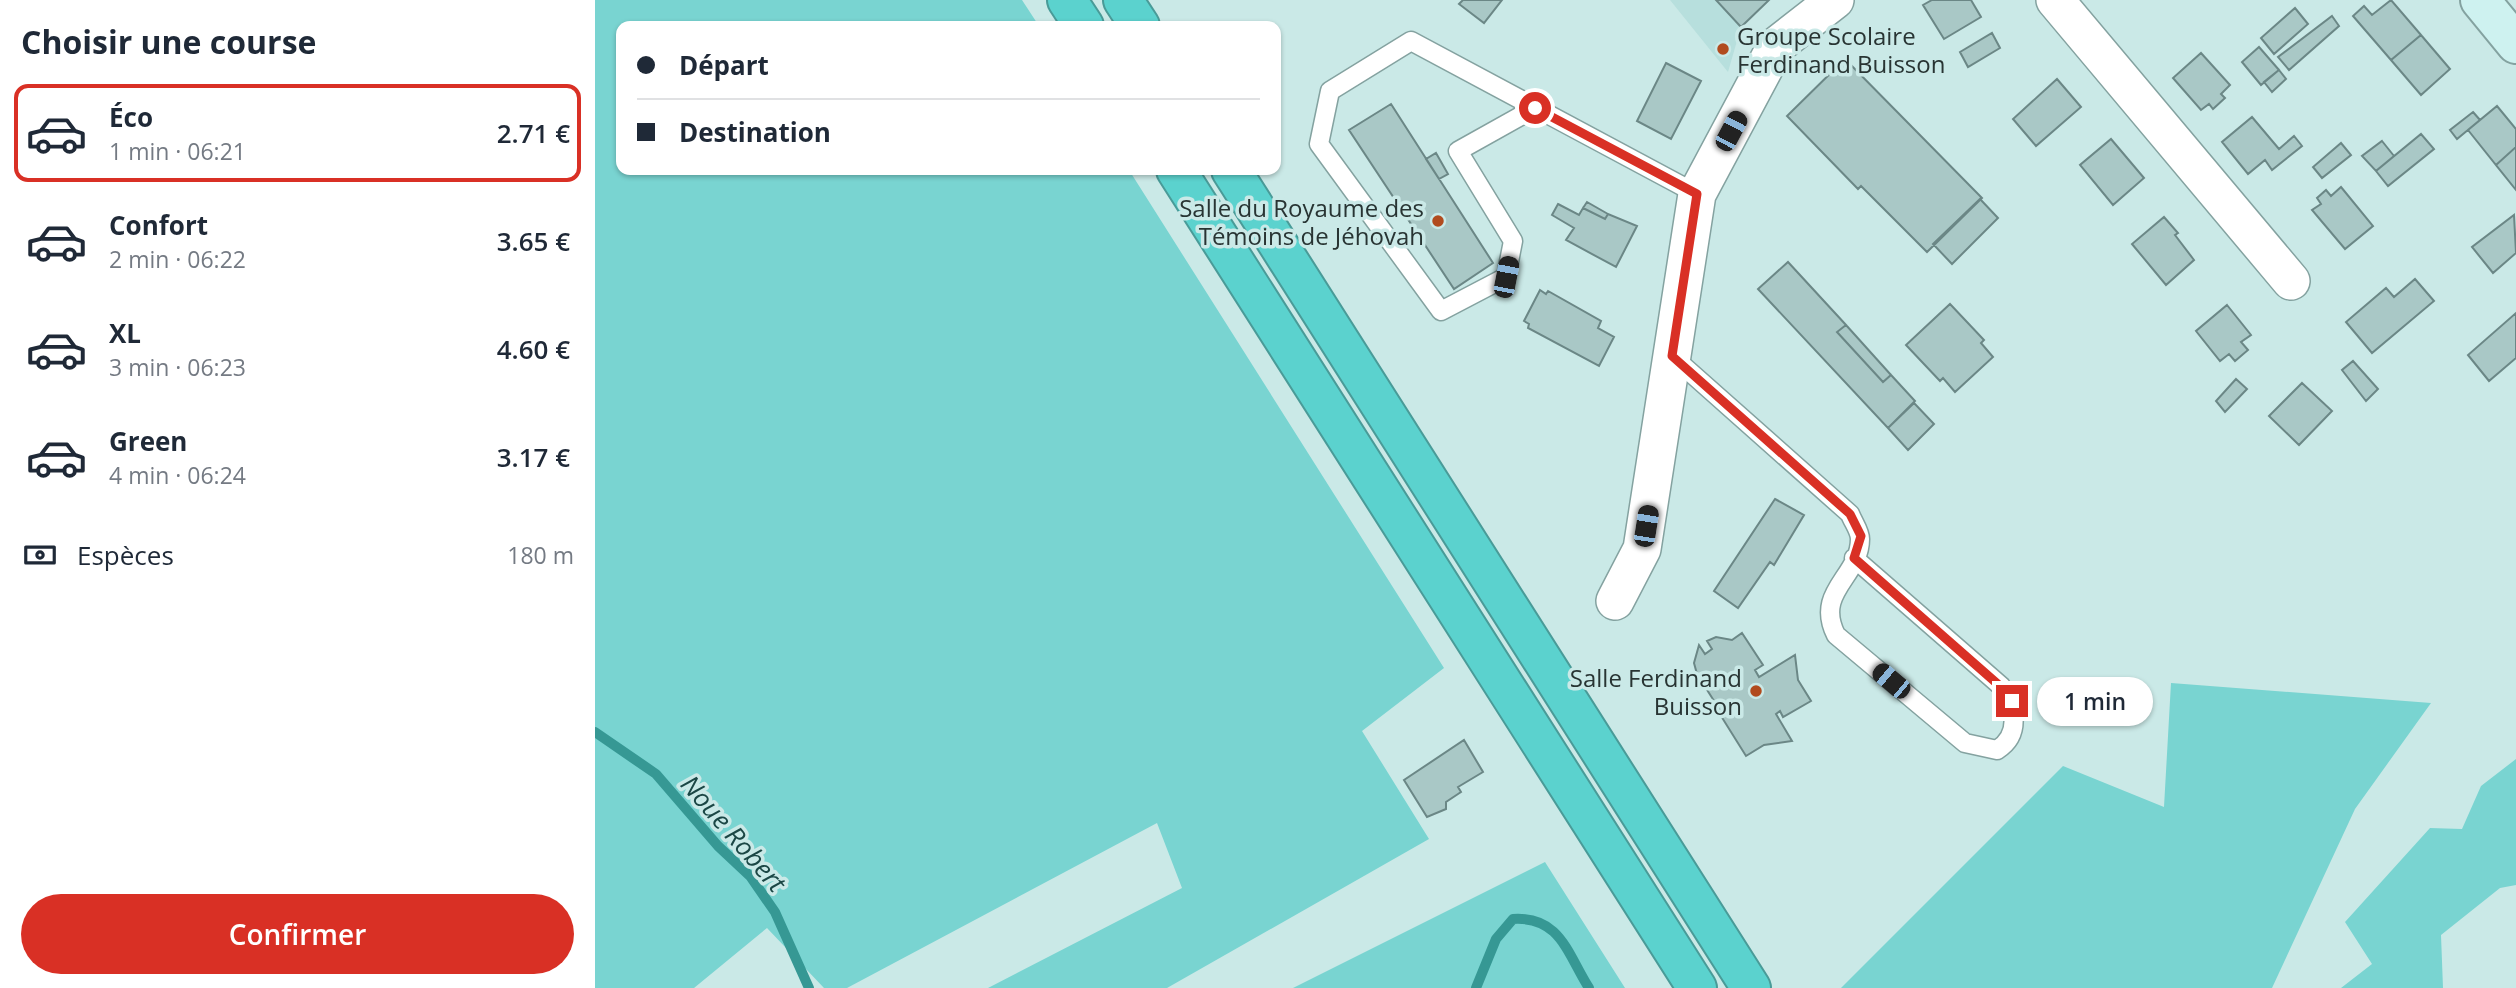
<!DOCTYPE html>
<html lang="fr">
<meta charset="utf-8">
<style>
:root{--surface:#fff;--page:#f2f2f3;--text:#1f2937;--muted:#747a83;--line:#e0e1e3;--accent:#d93025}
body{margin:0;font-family:"Open Sans",sans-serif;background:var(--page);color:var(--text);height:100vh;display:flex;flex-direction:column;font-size:26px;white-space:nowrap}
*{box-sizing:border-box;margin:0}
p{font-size:23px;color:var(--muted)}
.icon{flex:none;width:38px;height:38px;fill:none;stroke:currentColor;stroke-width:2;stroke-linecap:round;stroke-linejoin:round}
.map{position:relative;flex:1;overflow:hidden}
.panel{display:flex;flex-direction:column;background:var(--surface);width:595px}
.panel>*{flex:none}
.guide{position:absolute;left:21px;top:21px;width:665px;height:154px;border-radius:14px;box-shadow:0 2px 5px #0004;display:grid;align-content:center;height:154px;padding:0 21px;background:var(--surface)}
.end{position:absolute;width:32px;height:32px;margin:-16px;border:9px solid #d93025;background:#fff;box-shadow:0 0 0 4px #fff}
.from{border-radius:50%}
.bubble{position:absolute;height:49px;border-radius:24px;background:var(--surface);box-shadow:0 2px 5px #0004;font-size:23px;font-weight:600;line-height:49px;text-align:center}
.car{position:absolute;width:21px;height:42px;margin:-21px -10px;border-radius:9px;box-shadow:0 0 5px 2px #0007;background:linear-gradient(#222 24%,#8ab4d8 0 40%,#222 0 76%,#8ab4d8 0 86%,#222 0)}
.guide b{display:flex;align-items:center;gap:24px;height:66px;font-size:26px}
.guide b+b{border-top:2px solid var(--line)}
.guide i{width:18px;height:18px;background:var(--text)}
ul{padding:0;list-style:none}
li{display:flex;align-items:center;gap:21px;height:98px;margin:0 14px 10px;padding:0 7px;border:4px solid transparent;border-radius:14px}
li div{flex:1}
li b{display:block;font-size:26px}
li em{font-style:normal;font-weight:600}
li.selected{border-color:var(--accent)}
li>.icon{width:63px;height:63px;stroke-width:1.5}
h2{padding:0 21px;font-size:32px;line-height:84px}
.pay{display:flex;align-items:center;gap:18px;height:77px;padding:0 21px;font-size:26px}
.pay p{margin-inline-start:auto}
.cta{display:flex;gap:14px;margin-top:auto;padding:14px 21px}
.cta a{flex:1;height:80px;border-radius:42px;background:var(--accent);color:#fff;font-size:28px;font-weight:600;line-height:80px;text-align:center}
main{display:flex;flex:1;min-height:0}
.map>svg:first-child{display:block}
.built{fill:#b7dfdd}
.green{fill:#79d4d1}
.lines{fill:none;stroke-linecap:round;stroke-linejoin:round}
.stream{stroke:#369894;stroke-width:10}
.building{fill:#a9c8c6;stroke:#6b8786;stroke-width:2}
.lane-casing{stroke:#84a2a0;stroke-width:21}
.street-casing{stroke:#84a2a0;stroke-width:40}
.secondary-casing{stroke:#84a2a0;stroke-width:42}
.highway-casing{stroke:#499b98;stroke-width:42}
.lane{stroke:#fff;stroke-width:18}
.street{stroke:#fff;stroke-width:37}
.secondary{stroke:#cef2f0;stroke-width:38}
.highway{stroke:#5bd2ce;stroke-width:38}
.route{stroke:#d93025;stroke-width:9}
.poi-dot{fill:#b14b1e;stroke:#cae9e7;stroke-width:2.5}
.labels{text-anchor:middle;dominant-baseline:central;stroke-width:7;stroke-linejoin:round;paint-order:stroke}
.poi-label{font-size:24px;fill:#283433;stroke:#cae9e7;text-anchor:end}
.water-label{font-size:26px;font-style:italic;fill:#1b4745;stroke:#cae9e7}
</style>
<main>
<section class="panel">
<h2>Choisir une course</h2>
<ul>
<li class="selected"><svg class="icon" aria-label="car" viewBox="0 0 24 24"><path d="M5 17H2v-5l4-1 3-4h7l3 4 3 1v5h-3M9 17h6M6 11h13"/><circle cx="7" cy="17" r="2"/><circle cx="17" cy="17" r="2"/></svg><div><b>Éco</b><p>1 min · 06:21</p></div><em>2.71 €</em></li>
<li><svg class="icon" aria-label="car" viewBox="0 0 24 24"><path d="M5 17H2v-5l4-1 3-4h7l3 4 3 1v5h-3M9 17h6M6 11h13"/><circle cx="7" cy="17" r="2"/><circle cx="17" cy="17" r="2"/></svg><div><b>Confort</b><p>2 min · 06:22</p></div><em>3.65 €</em></li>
<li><svg class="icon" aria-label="car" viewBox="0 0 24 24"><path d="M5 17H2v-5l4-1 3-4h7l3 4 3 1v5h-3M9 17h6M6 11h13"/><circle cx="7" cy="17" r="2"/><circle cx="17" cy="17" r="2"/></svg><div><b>XL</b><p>3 min · 06:23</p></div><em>4.60 €</em></li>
<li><svg class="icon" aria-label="car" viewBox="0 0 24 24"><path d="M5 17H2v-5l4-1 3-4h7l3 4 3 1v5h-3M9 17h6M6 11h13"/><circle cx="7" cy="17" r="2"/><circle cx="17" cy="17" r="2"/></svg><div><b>Green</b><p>4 min · 06:24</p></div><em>3.17 €</em></li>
</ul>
<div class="pay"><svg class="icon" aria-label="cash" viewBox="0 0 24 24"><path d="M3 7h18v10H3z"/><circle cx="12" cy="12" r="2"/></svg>Espèces<p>180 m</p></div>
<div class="cta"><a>Confirmer</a></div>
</section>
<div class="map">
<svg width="1921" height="988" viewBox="0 0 1921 988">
<rect width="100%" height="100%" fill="#cae9e7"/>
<path class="built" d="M1075 0H1174L1146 27 1133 72Z"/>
<path class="green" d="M0 0H427L444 26H26V170H534L849 668 767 731 834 839 572 988H393L587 888 562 823 252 988H229L172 928 99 988H0Z
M1576 683 1836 703 1760 809 1677 988H1246L1468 766 1569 807Z
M1921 759V885L1905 888 1846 935 1848 988H1746L1777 964 1750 922 1835 828 1867 829 1886 786Z
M950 862 1030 988H698Z"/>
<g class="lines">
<path class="stream" d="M0 732 61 774 123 846 155 876 180 912 214 988
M881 988 901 939 918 919C965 916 972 953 994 988"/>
</g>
<path class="building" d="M868 0H907L889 23 864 4Z
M1121 0H1174L1146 27Z
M1337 0H1376L1386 17 1349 39 1328 5Z
M1796 0 1826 35 1796 60 1758 16 1769 6 1777 15Z
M1700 8 1713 24 1679 54 1666 38Z
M1737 16 1744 26 1694 70 1683 57Z
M1397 33 1405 48 1373 67 1365 52Z
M1826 35 1855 69 1826 95 1796 60Z
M1664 47 1684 70 1666 85 1647 62Z
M1606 53 1635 85 1626 94 1630 98 1618 109 1614 104 1606 110 1578 78Z
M1250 59 1387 198 1332 252 1266 186 1263 189 1192 116Z
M1071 63 1106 81 1076 139 1042 121Z
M1684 70 1691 79 1677 92 1669 82Z
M1462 79 1486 107 1441 146 1418 119Z
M796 104 898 263 859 289 754 130Z
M1902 106 1921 129V147L1901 165 1873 130Z
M1878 112 1885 120 1862 139 1855 130Z
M1657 117 1684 149 1699 136 1707 146 1677 170 1670 160 1653 174 1627 142Z
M1826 134 1839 149 1793 186 1781 171Z
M1516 139 1549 178 1518 205 1485 165Z
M1787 141 1799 156 1781 171 1767 156Z
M1746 143 1756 155 1727 178 1718 167Z
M1921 147V190L1901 165Z
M841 153 853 174 844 179 831 159Z
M1746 187 1778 226 1750 249 1717 210 1726 204 1722 198 1731 190 1736 196Z
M1385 199 1403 218 1357 264 1338 244Z
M992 202 1013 214 1010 219 988 208Z
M963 204 984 215 988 208 1010 219 1013 214 1042 226 1021 267 971 240 979 228 957 215Z
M1919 215 1921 253 1898 273 1877 247Z
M1569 217 1583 233 1580 235 1599 260 1571 285 1537 244Z
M1193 262 1251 325 1242 332 1288 382 1296 375 1320 401 1293 428 1163 289Z
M1820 279 1839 301 1777 353 1751 322 1791 288 1799 297Z
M945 290 951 294 953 291 1006 321 1003 328 1019 337 1004 366 933 328 934 324 929 321Z
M1355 304 1389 340 1386 343 1398 357 1360 392 1348 378 1345 381 1311 345Z
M1632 305 1656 335 1646 342 1653 350 1640 361 1634 354 1625 361 1601 331Z
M1921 313V358L1894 381 1873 355Z
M1251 325 1296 375 1288 382 1242 332Z
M1758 361 1783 389 1771 401 1747 370Z
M1641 379 1652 389 1630 412 1621 401Z
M1707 383 1737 411 1704 445 1674 416Z
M1319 403 1339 424 1313 450 1293 428Z
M1180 499 1209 515 1179 565 1175 562 1143 608 1119 591Z
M1147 633 1168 665 1160 670 1164 677 1200 655 1203 680 1216 701 1188 717 1185 711 1181 714 1197 741 1169 745 1151 756 1126 716 1128 715 1102 674 1099 663 1104 645 1110 654 1117 649 1112 641 1121 637 1137 640Z
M869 740 888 772 863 787 866 792 851 802V809L832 817 809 780Z"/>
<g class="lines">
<g class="lane-casing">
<path id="lane" d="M940 108 863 151 918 241 911 277 846 311 724 144 735 91 816 41 1102 194
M1077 356 1255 514C1258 522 1265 531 1265 539 1265 577 1219 591 1241 635L1370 743 1402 750C1426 735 1421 707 1406 686L1259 558"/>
</g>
<g class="street-casing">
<path id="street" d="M1460 0 1696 281
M1020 601 1047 549 1102 194 1181 46 1240 0"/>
</g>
<g class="secondary-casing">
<path id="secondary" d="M1885 0 1921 44"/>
</g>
<g class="highway-casing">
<path id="highway" d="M472 0 489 26
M528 0 545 26
M581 170 1102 988
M636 170 1156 988"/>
</g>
<use href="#lane" class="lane"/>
<use href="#street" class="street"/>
<use href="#secondary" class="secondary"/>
<use href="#highway" class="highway"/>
</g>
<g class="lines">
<path class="route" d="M940 108 1102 194 1077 356 1255 514 1266 536 1259 558 1406 687 1417 701"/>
</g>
<g class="poi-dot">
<circle cx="1128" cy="49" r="7"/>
<circle cx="843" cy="221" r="7"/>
<circle cx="1161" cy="691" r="7"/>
</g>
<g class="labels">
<g class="poi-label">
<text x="1142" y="35" text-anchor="start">Groupe Scolaire<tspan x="1142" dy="28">Ferdinand Buisson</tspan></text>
<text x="829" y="207">Salle du Royaume des<tspan x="829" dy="28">Témoins de Jéhovah</tspan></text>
<text x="1147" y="677">Salle Ferdinand<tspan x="1147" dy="28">Buisson</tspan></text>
</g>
<g class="water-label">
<text transform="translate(139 833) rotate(49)">Noue Robert</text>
</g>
</g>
</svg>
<i class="end from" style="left:940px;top:108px"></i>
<i class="end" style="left:1417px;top:701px"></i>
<div class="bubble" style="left:1442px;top:677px;width:116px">1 min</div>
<i class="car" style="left:1136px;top:131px;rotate:28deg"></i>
<i class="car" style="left:911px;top:277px;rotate:11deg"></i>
<i class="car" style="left:1051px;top:526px;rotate:9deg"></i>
<i class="car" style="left:1296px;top:681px;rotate:310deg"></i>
<div class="guide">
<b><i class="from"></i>Départ</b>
<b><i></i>Destination</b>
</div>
</div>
</main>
